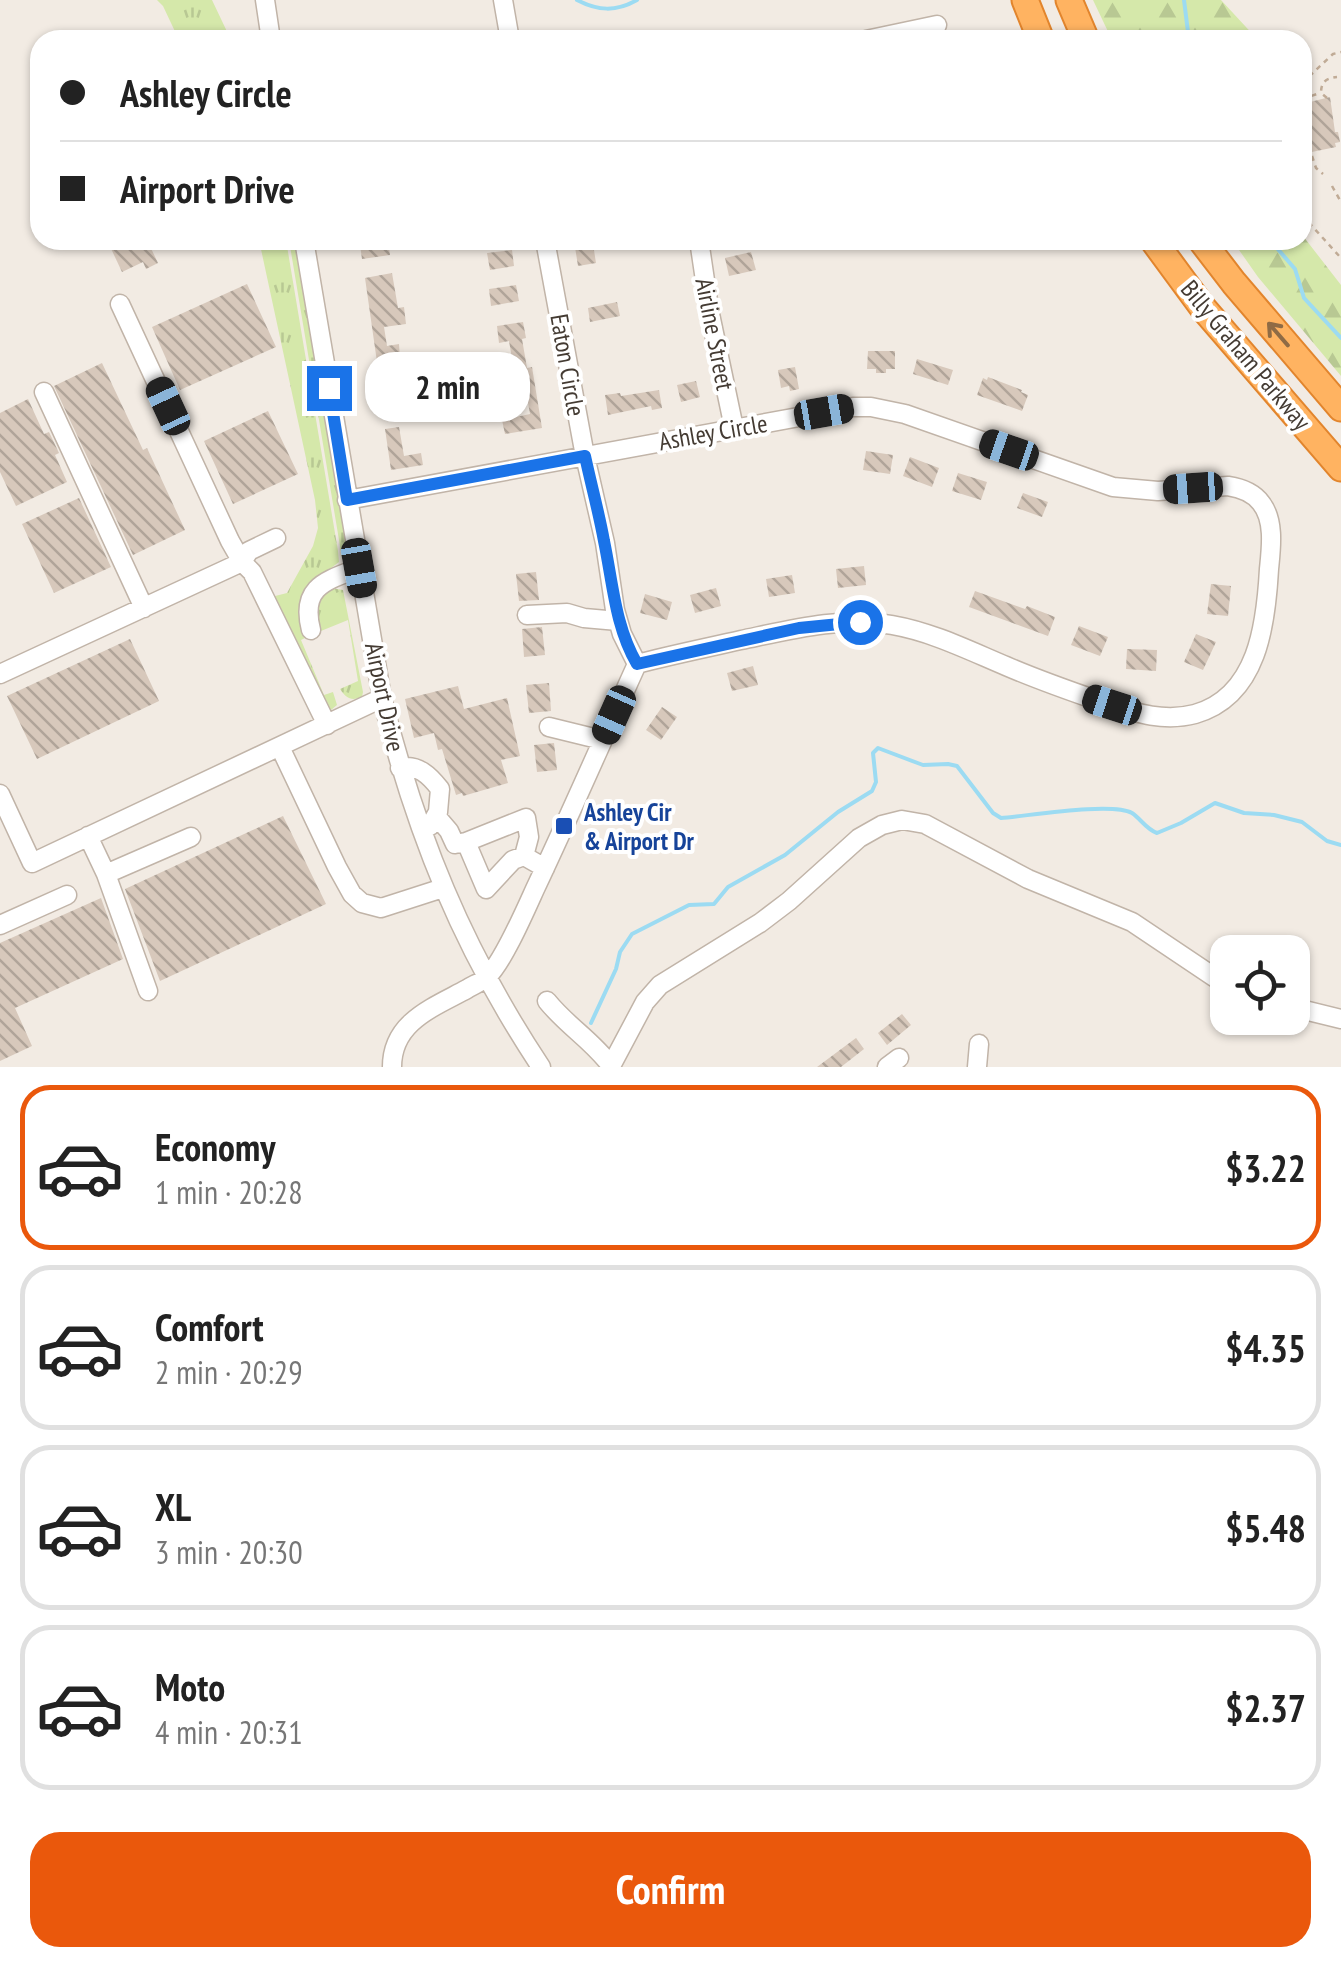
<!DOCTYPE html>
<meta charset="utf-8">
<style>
:root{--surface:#fff;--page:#f2f2f2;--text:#222;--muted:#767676;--line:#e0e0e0;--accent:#ea580c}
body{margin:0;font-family:"PT Sans Narrow",sans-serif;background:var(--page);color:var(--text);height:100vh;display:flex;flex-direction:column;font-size:38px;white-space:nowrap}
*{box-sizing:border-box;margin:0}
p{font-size:32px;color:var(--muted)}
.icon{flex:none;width:55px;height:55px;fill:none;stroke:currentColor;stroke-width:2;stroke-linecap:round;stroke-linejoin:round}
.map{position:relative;height:1067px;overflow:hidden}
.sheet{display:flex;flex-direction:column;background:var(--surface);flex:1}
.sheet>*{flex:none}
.top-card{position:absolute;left:30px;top:30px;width:1282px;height:220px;border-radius:30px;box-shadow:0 2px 8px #0004;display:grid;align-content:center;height:220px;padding:0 30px;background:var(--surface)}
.buttons{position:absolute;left:1210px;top:935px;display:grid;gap:20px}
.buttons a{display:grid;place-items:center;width:100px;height:100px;border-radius:20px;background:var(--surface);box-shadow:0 2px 8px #0004;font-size:50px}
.end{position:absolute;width:45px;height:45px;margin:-22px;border:12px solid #1a73e8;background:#fff;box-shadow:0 0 0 5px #fff}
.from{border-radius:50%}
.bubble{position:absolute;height:70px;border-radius:30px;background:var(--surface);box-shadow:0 2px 8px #0004;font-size:32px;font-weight:600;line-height:70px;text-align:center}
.car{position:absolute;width:30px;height:60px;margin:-30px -15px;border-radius:12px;box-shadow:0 0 8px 2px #0007;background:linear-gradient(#222 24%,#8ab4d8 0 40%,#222 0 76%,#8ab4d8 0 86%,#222 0)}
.top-card b{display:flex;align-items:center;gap:35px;height:95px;font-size:38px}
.top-card b+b{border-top:2px solid var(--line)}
.top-card i{width:25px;height:25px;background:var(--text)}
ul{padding:18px 0 0;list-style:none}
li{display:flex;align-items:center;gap:30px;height:165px;margin:0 20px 15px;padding:0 10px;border:5px solid var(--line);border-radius:30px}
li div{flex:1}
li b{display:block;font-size:38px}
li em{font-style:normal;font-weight:600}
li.active{border-color:var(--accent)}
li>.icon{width:90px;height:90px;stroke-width:1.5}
.action{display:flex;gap:20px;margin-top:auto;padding:20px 30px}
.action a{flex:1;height:115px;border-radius:30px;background:var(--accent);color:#fff;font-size:40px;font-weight:600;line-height:115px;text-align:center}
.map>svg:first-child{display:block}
.grass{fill:url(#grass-tufts)}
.forest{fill:url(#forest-firs)}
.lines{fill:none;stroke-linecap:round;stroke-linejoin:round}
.stream{stroke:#9cdbf2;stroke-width:4}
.building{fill:url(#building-back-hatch)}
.minor-casing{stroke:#c1b4a8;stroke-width:21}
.highway-casing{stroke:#e2852d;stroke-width:29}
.path{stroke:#c0ab96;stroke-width:2.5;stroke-dasharray:5 5;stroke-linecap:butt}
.minor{stroke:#fff;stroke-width:18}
.highway{stroke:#ffb361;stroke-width:25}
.oneway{stroke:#8f6b45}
.route{stroke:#1a73e8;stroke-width:12}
.transit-dot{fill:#1a4fb4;stroke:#fff;stroke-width:4}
.labels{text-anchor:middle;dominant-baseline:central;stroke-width:8;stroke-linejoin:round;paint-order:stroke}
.street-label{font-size:25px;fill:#443b33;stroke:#fff}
.transit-label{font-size:25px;font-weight:bold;fill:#164399;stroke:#fff;text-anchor:start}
</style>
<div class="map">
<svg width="1341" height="1067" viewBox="0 0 1341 1067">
<defs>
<pattern id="grass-tufts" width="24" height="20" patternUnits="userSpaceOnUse" patternTransform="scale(2.5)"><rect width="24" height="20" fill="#d5e8aa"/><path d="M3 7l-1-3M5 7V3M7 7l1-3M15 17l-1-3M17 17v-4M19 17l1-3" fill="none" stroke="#b8c893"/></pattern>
<pattern id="forest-firs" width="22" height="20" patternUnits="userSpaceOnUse" patternTransform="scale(2.5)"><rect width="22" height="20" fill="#d5e8aa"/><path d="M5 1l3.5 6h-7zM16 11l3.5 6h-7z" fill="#b8c893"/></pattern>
<pattern id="building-back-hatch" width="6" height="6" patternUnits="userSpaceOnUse" patternTransform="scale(2.5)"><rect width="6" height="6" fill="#d7c8bb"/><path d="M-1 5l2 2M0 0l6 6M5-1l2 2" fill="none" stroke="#b0a499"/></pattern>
</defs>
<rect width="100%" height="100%" fill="#f2ebe3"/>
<path class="grass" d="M157 0H212L231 40H179L163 6Z
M259 240H286L338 551 339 562 319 577 307 637 301 640 324 695 333 692 337 705 331 710 327 709 273 600 275 596 287 593 313 546 318 528 315 500Z
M289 240H294L345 537V550L342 558Z
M331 588 343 590 363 692 362 697C351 701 347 699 340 689L358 681 348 620 316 633C311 612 314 601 331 588Z"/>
<path class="forest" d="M1093 0H1221L1258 40H1112Z
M1303 236 1341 285V376L1258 277 1232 240H1302Z"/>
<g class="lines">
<path class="stream" d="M577 0C598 11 616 12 637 0
M1184 0 1189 40
M1270 240 1295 269 1304 298 1341 338
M591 1023 616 969 620 952 632 934 689 905 714 904 728 887 785 855 838 812 872 791 876 782 873 753 878 748 923 765 948 764 957 766 993 813 1001 818C1028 816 1111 802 1132 813 1141 819 1146 829 1157 833L1181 823 1215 803 1244 813 1274 815 1302 822 1327 841 1341 845"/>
</g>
<path class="building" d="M1330 97 1335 132H1338L1340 142 1335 143 1336 147 1302 154V104Z
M107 240H147L158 263 146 269 143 262 122 272Z
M388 240 390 255 362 259 360 245Z
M593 244 596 263 578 266 575 247Z
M512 250 514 266 490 270 487 253Z
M751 252 756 270 729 276 725 258Z
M392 273 398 308 404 307 406 324 384 327 387 346 399 344 400 359 377 362 365 278Z
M247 284 276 347 180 390 152 327Z
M516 285 519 301 491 306 489 289Z
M617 302 620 316 590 322 588 308Z
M523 322 526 338 522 339 527 368 532 367 542 428 505 434 502 420 530 414 525 386 517 388 509 341 499 343 497 326Z
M868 351H895V369H886V373H876V369H867Z
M917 359 953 370 948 385 913 374Z
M102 363 143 450 147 448 185 530 133 555 54 386Z
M795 367 799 389 790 391 789 386 781 388 778 370Z
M988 377 1022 390 1021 392 1028 395 1022 411 977 395 983 378 987 380Z
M696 381 700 397 681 402 677 385Z
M659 390 662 408 652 410 651 406 608 415 605 395 620 393 621 396Z
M28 399 44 434 49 432 59 453 55 455 67 482 16 506 0 472V413Z
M268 411 298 474 233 504 204 441Z
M399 427 404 456 421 453 423 465 391 470 385 429Z
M866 451 893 455 890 474 863 470Z
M910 457 939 468 932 487 903 476Z
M958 473 987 482 981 500 952 491Z
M1023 493 1048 502 1042 517 1017 508Z
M79 498 111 567 54 593 22 524Z
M864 566 866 585 838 588 836 569Z
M536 572 539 600 519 601 516 574Z
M792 575 795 593 769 597 766 579Z
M1211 584 1231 586 1228 616 1207 614Z
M716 588 721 606 695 613 690 595Z
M975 591 1025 609 1027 606 1055 617 1048 636 969 607Z
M645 594 672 602 667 620 640 613Z
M1079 626 1108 637 1100 656 1071 645Z
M542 627 545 655 524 657 522 629Z
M1196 634 1216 642 1203 670 1184 662Z
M130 639 159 701 37 759 7 696Z
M1127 649 1157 650 1156 671 1126 669Z
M753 666 758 685 732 691 727 673Z
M549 683 551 711 529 713 526 685Z
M458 686 464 709 507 698 520 756 501 760 508 783 463 796 462 793 456 795 442 749 438 750 434 733 414 738 405 699Z
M662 707 677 717 661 740 646 730Z
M554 743 557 770 537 772 534 745Z
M283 816 326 904 160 981 125 889Z
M101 898 123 959 15 1008 32 1046 0 1061V943Z
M902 1014 911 1025 887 1045 878 1033Z
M856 1038 864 1049 841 1067H817Z"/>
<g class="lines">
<g class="minor-casing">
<path id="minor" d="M265 0 271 40
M503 0 510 40
M866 40 937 25
M304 240 382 698C417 836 462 948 541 1067
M545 240 585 456 605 543 615 610 622 634 637 664
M699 240 710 314 734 428
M120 304 230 541 242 562 249 551 276 538
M44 392 144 608
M347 500 853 407H871L905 414 1113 487 1158 491 1228 486C1241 488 1253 492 1261 503 1275 520 1271 549 1269 569 1266 624 1258 696 1195 714 1161 723 1131 711 1099 701 1067 690 1036 679 1006 666 968 650 932 632 892 625 842 616 789 630 741 640 706 648 671 655 637 664
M527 615 567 613 584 618 618 621
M311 630C300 587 325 581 359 568
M0 674 242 562 252 572 327 725
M549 727 602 740
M280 747 337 867 352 894 362 903 381 908 443 888
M400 768C417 763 430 776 440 789L438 812 430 826
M0 794 32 863 382 698
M437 817 449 831 455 844 466 842 486 889 513 860 524 856 545 868
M88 836 106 874 148 991
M466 842 526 818 529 837 524 856
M106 874 191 837
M0 925 67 895
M547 1001C568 1027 592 1040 612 1067
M1292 1007 1341 1019
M611 1066 645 1002 660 985 760 923 789 901 859 838 882 825 902 820 925 824 1028 879 1132 922 1214 977 1228 984
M392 1067C392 1022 432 1008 467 989 473 985 482 982 487 977 503 962 525 911 535 889 570 815 603 739 637 664
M887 1067 899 1058
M977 1067 979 1044"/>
</g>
<g class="highway-casing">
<path id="highway" d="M1025 0 1041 40
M1069 0 1086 40
M1153 240 1203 308 1341 468
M1201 240 1234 283 1341 408"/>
</g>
<path class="path" d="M1302 83 1333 54 1341 52
M1327 98 1321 93C1321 82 1326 78 1337 77
M1302 99 1320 93
M1312 156 1316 168 1323 174
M1332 186 1341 202
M1302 215 1341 258"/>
<use href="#minor" class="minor"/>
<use href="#highway" class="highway"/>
</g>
<defs><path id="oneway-shaft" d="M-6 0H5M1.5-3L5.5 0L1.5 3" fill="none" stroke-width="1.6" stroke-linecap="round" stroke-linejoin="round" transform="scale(2.5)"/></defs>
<use class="oneway" href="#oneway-shaft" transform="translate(1278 334) rotate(-131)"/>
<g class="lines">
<path class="route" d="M329 388 347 500 585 456C591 484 599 513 604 541 613 584 615 626 637 664L799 628 860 622"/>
</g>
<rect class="transit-dot" x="554" y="816" width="20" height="20" rx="5"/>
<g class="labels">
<g class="street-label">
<text transform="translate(715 334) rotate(79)">Airline Street</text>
<text transform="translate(1246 355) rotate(50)">Billy Graham Parkway</text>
<text transform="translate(568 365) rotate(80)">Eaton Circle</text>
<text transform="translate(713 432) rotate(-10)">Ashley Circle</text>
<text transform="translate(385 697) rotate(78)">Airport Drive</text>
</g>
<g class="transit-label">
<text x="584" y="812">Ashley Cir<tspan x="584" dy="29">&amp; Airport Dr</tspan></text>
</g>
</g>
</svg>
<div class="buttons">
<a><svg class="icon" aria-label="locate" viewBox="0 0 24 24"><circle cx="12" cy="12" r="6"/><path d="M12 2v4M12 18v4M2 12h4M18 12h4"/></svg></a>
</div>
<i class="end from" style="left:860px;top:622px"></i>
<i class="end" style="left:329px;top:388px"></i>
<div class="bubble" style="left:365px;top:352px;width:165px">2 min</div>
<i class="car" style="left:168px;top:406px;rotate:335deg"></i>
<i class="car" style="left:824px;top:412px;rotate:80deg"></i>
<i class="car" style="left:1009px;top:450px;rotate:289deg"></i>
<i class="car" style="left:1193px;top:488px;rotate:266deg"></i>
<i class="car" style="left:359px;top:568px;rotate:170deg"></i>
<i class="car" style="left:1112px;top:705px;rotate:288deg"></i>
<i class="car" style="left:614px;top:715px;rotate:204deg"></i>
<div class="top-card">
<b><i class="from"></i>Ashley Circle</b>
<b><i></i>Airport Drive</b>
</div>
</div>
<section class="sheet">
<ul>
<li class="active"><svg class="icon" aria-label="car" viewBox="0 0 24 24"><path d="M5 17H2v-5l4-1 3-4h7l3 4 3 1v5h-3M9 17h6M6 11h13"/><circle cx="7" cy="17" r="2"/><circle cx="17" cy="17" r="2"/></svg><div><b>Economy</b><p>1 min · 20:28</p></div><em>$3.22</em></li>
<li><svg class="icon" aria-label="car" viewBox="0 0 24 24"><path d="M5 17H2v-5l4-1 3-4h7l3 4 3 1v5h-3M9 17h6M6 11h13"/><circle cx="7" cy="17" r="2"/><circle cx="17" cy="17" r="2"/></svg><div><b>Comfort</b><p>2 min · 20:29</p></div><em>$4.35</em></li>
<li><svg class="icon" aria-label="car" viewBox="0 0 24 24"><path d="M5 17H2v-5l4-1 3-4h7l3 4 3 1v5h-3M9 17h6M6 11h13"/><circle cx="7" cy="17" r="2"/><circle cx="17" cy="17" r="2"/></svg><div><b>XL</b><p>3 min · 20:30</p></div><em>$5.48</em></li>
<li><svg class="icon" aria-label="car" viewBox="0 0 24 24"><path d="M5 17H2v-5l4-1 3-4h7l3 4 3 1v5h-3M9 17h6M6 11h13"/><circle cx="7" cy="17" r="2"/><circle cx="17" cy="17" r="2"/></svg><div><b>Moto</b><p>4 min · 20:31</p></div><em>$2.37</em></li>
</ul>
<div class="action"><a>Confirm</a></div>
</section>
